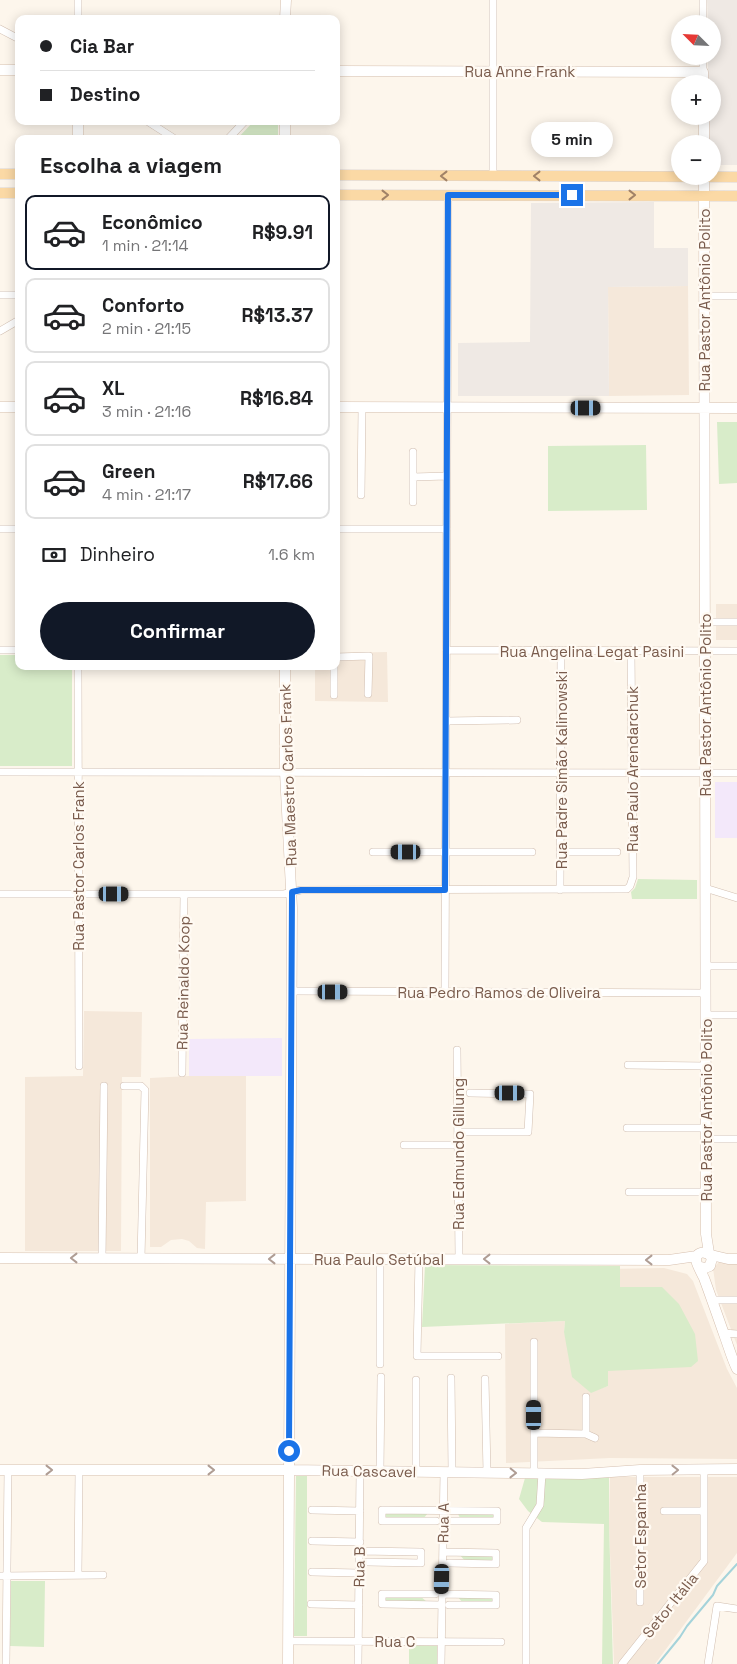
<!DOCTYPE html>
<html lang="pt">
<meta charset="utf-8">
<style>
:root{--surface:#fff;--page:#f6f6f6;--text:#202124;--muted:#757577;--line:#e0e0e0;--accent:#111827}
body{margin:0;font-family:"Space Grotesk",sans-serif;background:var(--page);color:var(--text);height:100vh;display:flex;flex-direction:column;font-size:19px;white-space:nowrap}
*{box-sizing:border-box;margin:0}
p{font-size:16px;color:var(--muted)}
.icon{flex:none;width:28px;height:28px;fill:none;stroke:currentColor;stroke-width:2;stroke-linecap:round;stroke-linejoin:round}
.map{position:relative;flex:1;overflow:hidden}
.drawer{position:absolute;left:15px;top:135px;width:325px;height:535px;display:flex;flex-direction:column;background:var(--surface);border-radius:10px;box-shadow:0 2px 12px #0003}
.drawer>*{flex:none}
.guide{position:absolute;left:15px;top:15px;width:325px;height:110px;border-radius:10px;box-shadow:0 2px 12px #0003;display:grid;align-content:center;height:110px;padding:0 25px;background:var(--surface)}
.needle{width:32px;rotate:294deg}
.fabs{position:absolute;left:671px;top:15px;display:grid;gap:10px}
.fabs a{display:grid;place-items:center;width:50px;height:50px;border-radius:50%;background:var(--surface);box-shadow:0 2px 12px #0003;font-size:25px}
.end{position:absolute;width:22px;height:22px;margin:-11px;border:6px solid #1a73e8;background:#fff;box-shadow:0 0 0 2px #fff}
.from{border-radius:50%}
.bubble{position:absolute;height:35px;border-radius:18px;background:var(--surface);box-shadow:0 2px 12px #0003;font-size:16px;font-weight:600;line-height:35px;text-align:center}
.car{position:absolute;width:15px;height:30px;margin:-15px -8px;border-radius:6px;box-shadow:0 0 4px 1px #0007;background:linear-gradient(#222 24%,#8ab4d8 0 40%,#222 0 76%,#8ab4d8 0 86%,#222 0)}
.guide b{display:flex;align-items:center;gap:18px;height:48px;font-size:19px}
.guide b+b{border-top:1px solid var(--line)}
.guide i{width:12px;height:12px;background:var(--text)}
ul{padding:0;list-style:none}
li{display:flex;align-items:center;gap:15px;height:75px;margin:0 10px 8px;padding:0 15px;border:2px solid var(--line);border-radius:10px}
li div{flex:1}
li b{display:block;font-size:19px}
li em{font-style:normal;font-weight:600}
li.selected{border-color:var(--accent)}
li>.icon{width:45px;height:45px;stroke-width:1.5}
h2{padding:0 25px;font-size:22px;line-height:60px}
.pay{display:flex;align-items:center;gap:12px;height:55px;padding:0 25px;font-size:19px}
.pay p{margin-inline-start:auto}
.button{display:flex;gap:10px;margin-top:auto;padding:10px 25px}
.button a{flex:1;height:58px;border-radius:30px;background:var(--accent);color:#fff;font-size:20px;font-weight:600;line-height:58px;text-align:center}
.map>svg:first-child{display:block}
.residential{fill:#f5e8da}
.industrial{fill:#efe9e4}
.education{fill:#f3e8fa}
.green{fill:#d8ecc9}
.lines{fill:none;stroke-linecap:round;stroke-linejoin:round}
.stream{stroke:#a5d3da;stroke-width:2}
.street-casing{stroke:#d1beb0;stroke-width:8}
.secondary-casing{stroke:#d6c0b0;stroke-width:11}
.primary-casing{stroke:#dad1cd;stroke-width:11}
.street{stroke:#fff;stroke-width:7}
.secondary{stroke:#fff;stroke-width:10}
.primary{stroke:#fbd9a5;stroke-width:10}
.oneway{stroke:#a18267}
.oneway2{stroke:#af9d94}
.route{stroke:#1a73e8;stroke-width:6}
.labels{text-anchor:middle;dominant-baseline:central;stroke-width:4.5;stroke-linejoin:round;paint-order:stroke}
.street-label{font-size:15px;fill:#7a5c4d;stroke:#fffaf3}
</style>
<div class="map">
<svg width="737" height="1664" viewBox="0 0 737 1664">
<rect width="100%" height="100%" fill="#fdf6ec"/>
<path class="residential" d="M688 286 689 395 609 396 608 287Z
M716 604H737V640H716Z
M387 652 388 702 315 701V666H336V653Z
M84 1011 142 1012 141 1077H122L121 1251H25V1077L83 1076Z
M189 1076H246V1201L206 1202 205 1249 197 1248 189 1241 182 1239 171 1240 161 1247H150V1078Z
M719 1262 737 1263V1345L716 1290 713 1268Z
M664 1268 687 1274 693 1281 727 1369 737 1388V1459L610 1458 506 1463 505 1324 565 1321 564 1332 591 1392 608 1386V1388L606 1269Z
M610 1477H737V1553L655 1664H614L609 1524Z"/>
<path class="industrial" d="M707 0H737V165H713L712 144H708V116H712V84H708V56H712V24H708Z
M654 202V248H688V286L608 287 609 396H458V343L530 342 531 203Z"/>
<path class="education" d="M715 782H737V838H715Z
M282 1038V1076H189V1039Z"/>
<path class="green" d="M254 121H278V139H237Z
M717 422H737V483L719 484Z
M646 445 647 510 548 511V446Z
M0 655H19V666H72V766H0Z
M638 879 697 880V899H632L631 892 635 888Z
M425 1265 620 1266V1287H662L679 1304 695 1334 698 1361 691 1367 608 1371V1386L591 1393 572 1377 564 1332 565 1321 422 1327Z
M296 1476H307V1636H294Z
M609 1477V1524L613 1664H602L604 1524 542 1522 528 1511 519 1499 525 1478Z
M384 1513H428L423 1519H384Z
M458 1514H493V1518H460Z
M460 1555H494V1561H465Z
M11 1581H45L44 1647 10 1646Z
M383 1595 420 1596 427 1602H383Z
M457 1596 494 1597V1603H463Z
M409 1645 437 1646V1664H409Z"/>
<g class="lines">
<path class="stream" d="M658 1664 680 1637 687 1626 713 1595 717 1586 737 1564"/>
<g class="street-casing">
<path id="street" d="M703 0V24
M78 19V0
M0 29 19 39
M703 56V72
M147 121 175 139
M228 139 245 121
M493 176V0
M0 295H19
M704 296H737
M0 331 19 320
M413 452V502
M413 477 447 476
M361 495 362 408
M0 529H19
M336 529H447
M705 622H737
M0 650H19
M446 650 737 651
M336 657 369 656 368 694
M78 666 79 1066
M334 666V695
M446 721 517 720
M0 772 737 773
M373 852H532
M560 852H617
M705 888 737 898
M560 890 561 650
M0 894H284L301 890 627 889 630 886 633 877 631 651
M705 966H737
M292 991 705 993
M445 992 448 195
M706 1015H737
M457 1050 459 1259
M628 1065 706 1066
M182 1073 184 894
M124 1086H141L145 1090 141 1258
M627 1128H706
M458 1132H528L530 1094 470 1093
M706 1139H737
M404 1145H458
M629 1192H706
M102 1258 104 1086
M419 1259 417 1356H498
M711 1300H737
M723 1333 737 1334
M534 1342V1473
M380 1364V1259
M451 1378 452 1472
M485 1379 487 1473
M586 1397V1434
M534 1433 586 1434 595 1438
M640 1470V1602
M380 1471 381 1377
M416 1472V1380
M312 1510 360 1511
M664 1511H704
M436 1521H382V1510L497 1511V1521H450
M312 1541 360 1542
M360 1551 421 1552V1563L367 1562
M443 1552 496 1553V1564L449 1563
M312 1572 359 1573
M78 1575 79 1470
M0 1576 103 1575
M435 1594H382V1604L442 1605
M442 1594 496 1595V1605H449
M311 1604 359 1605
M288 1641 501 1642
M6 1664 8 1470
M358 1664 360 1471
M441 1664 444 1472
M526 1664V1528L540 1505 542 1473
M622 1664 704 1561V1469
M708 1664 717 1606 737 1609"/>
</g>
<g class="secondary-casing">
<path id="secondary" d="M285 19 286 0
M0 70H19
M336 71 703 72V84
M704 116V144
M78 139V121
M285 139V121
M704 176 706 1234 709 1253
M0 407H19
M336 407 737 408
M285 666V772L292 908 288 1664
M711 1255 728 1259H737
M0 1258 669 1260 697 1256
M700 1267 705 1268 710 1266 712 1258C708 1251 696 1250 696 1260 696 1263 702 1274 704 1278 711 1297 718 1317 725 1337 729 1348 732 1359 737 1369
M0 1470H289L582 1474 640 1470 737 1469"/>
</g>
<g class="primary-casing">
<path id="primary" d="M0 174H19
M336 175 737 177
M0 193H19
M336 195 737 196"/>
</g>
<use href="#street" class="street"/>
<use href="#secondary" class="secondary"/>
<use href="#primary" class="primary"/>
</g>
<defs><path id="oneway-chevron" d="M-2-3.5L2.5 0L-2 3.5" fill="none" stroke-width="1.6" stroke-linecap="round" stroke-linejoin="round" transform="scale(1.25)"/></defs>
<g class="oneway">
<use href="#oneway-chevron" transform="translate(444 176) rotate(-180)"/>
<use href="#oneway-chevron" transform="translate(537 176) rotate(-180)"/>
<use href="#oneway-chevron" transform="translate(385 195)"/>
<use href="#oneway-chevron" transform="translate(632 195)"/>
</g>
<g class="oneway2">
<use href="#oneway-chevron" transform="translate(74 1258) rotate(-180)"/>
<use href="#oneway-chevron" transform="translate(272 1259) rotate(-180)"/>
<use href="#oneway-chevron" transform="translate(487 1259) rotate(-180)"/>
<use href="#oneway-chevron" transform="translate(649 1260) rotate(-180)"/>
<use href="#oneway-chevron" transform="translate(49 1470)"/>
<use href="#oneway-chevron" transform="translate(211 1470)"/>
<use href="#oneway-chevron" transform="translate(675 1470) rotate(-1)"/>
<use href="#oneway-chevron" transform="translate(513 1473) rotate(1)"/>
</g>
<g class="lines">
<path class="route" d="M289 1451 292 892 301 890H445L448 195H572"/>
</g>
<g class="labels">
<g class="street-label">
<text x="520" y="71">Rua Anne Frank</text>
<text transform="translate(704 300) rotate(-90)">Rua Pastor Antônio Polito</text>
<text x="592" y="651">Rua Angelina Legat Pasini</text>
<text transform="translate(705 705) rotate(-90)">Rua Pastor Antônio Polito</text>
<text transform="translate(632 769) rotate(-90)">Rua Paulo Arendarchuk</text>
<text transform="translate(561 770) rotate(-90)">Rua Padre Simão Kalinowski</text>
<text transform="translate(288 775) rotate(-92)">Rua Maestro Carlos Frank</text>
<text transform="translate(78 866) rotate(-90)">Rua Pastor Carlos Frank</text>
<text transform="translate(183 983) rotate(-89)">Rua Reinaldo Koop</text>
<text x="499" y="992">Rua Pedro Ramos de Oliveira</text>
<text transform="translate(706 1110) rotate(-90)">Rua Pastor Antônio Polito</text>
<text transform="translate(458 1154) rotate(-90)">Rua Edmundo Gillung</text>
<text x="379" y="1259">Rua Paulo Setúbal</text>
<text transform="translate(369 1471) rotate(1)">Rua Cascavel</text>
<text transform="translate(443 1523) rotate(-89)">Rua A</text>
<text transform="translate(640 1536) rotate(-90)">Setor Espanha</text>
<text transform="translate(359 1567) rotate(-89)">Rua B</text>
<text transform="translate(670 1605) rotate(-51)">Setor Itália</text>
<text x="395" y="1641">Rua C</text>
</g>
</g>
</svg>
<div class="fabs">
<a><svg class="needle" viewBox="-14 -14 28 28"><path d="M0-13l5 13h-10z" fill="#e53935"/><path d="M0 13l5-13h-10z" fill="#757577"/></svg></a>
<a>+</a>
<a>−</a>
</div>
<i class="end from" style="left:289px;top:1451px"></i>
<i class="end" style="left:572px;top:195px"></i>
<div class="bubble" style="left:531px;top:122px;width:82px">5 min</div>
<i class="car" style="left:586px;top:408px;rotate:90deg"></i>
<i class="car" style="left:406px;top:852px;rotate:270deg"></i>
<i class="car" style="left:114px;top:894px;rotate:90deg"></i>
<i class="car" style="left:333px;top:992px;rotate:90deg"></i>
<i class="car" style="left:510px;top:1093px;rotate:90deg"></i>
<i class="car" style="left:534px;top:1415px;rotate:0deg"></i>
<i class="car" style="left:442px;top:1579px;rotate:181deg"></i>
<div class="guide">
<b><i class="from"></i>Cia Bar</b>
<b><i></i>Destino</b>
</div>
<section class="drawer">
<h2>Escolha a viagem</h2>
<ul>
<li class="selected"><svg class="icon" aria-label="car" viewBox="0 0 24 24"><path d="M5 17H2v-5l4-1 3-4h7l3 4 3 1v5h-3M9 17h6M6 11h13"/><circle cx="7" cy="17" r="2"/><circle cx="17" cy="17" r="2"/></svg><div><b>Econômico</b><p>1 min · 21:14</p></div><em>R$9.91</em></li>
<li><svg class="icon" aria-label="car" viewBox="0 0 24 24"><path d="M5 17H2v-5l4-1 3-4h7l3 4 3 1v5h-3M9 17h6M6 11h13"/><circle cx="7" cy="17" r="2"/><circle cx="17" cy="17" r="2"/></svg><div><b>Conforto</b><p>2 min · 21:15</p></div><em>R$13.37</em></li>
<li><svg class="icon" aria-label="car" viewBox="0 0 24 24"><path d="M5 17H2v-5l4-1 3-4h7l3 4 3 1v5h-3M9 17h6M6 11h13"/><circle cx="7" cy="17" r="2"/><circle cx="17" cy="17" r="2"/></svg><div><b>XL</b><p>3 min · 21:16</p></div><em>R$16.84</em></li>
<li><svg class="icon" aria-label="car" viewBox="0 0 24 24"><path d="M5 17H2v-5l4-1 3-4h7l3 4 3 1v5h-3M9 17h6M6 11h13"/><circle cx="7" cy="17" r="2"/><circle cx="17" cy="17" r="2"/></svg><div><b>Green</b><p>4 min · 21:17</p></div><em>R$17.66</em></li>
</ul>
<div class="pay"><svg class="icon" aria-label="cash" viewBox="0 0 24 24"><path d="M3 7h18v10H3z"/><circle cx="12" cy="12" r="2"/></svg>Dinheiro<p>1.6 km</p></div>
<div class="button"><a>Confirmar</a></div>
</section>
</div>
